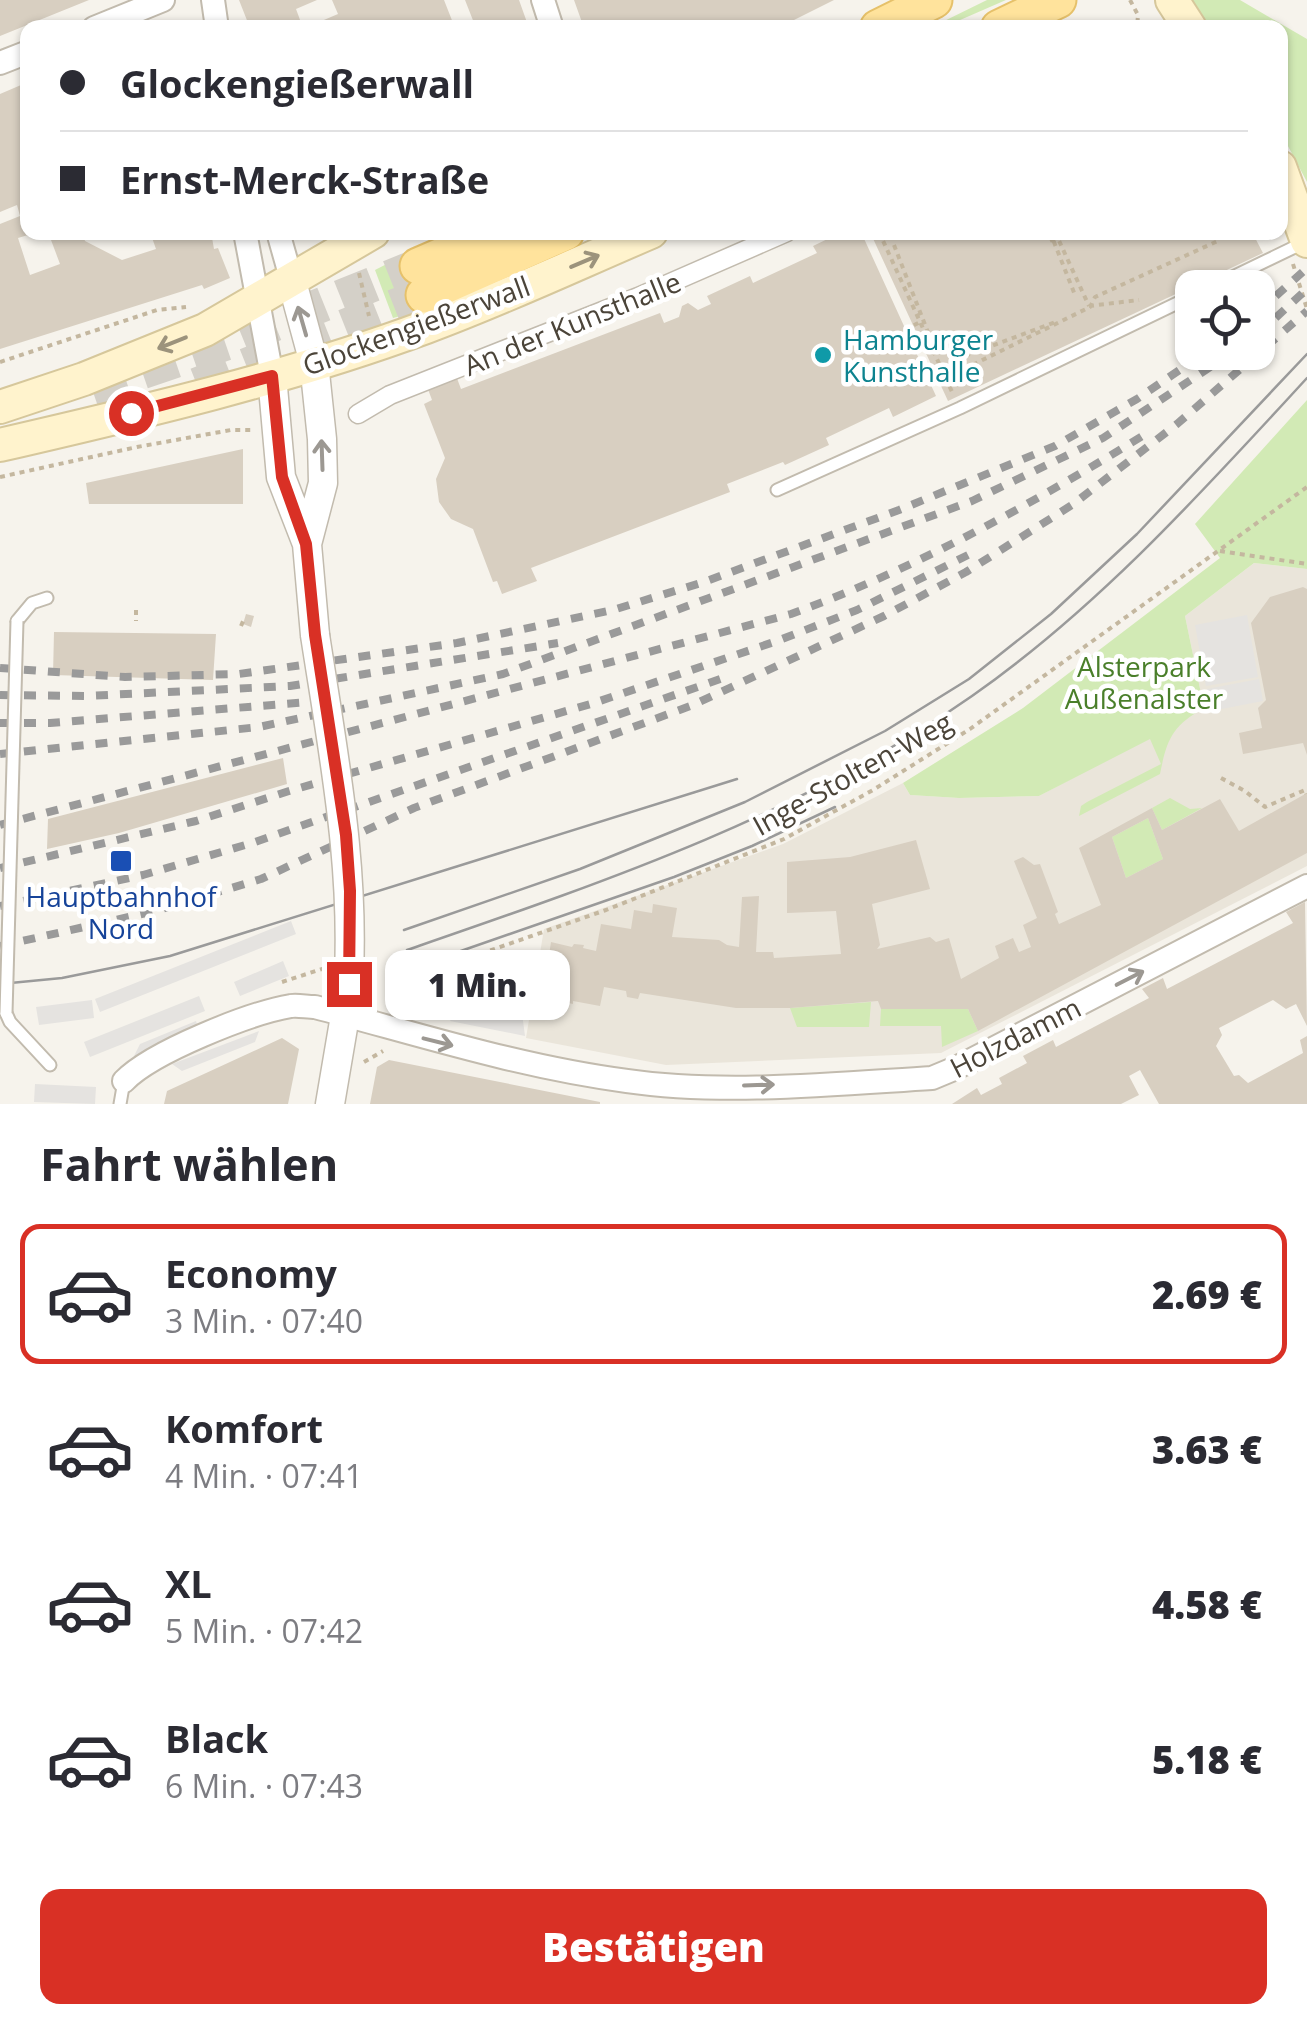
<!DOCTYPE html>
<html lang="de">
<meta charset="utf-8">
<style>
:root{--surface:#fff;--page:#f2f2f3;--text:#2b2b33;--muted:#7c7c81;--line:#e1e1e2;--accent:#d93025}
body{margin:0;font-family:"Open Sans",sans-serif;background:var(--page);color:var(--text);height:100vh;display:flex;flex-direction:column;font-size:38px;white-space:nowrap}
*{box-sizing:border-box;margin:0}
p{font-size:32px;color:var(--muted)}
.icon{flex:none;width:55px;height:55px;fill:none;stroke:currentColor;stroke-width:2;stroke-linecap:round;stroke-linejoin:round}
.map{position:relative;height:1104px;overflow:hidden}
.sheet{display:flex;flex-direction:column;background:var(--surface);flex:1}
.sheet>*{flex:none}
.hud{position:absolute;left:20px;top:20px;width:1268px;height:220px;border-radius:20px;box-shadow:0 2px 8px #0004;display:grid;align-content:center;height:220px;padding:0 40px;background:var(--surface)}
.tools{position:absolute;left:1175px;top:270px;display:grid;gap:20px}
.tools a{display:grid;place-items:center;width:100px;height:100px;border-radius:20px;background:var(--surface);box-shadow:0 2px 8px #0004;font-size:50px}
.end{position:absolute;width:45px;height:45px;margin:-22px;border:12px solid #d93025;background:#fff;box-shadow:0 0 0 5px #fff}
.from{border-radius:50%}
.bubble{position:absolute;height:70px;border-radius:20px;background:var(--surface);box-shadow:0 2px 8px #0004;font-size:32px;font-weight:800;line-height:70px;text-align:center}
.hud b{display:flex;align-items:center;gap:35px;height:95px;font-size:38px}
.hud b+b{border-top:2px solid var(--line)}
.hud i{width:25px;height:25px;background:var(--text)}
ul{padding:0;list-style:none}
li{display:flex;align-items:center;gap:30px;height:140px;margin:0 20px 15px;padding:0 20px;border:5px solid transparent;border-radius:20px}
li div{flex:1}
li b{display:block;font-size:38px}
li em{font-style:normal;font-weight:800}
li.selected{border-color:var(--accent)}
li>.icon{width:90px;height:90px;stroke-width:1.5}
h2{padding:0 40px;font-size:45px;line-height:120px}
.button{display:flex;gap:20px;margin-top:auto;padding:20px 40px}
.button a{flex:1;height:115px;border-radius:20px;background:var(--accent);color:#fff;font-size:40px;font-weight:800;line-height:115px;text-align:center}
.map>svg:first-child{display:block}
.residential{fill:#eae5da}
.green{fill:#d2eab5}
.parking{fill:#e5e3e0}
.building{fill:#d8cfc1;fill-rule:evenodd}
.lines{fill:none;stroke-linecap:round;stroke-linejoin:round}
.primary-tunnel{stroke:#d4d0c8;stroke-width:35;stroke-dasharray:35 18;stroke-linecap:butt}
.service-casing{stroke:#c2bbae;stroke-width:15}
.pedestrian-casing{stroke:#c2bbae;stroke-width:21}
.minor-casing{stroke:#c2bbae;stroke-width:26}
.tertiary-casing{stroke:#c2bbae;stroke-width:31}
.secondary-casing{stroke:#d6c79b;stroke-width:36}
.primary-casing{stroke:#e6c16a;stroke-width:39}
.path{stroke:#c4b79f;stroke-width:4;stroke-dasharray:5 5;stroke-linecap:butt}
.service{stroke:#fff;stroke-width:11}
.pedestrian{stroke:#fff;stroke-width:18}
.minor{stroke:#fff;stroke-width:22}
.tertiary{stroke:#fff;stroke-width:28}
.secondary{stroke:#fff3cd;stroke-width:32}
.primary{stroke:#ffe39c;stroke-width:35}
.tram{stroke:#9a9a9a;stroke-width:2.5}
.rail{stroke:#9a9a9a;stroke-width:8;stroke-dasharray:12 12;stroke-linecap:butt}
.service-bridge-casing{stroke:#c2bbae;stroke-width:15;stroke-linecap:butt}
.tertiary-bridge-casing{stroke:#c2bbae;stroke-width:31;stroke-linecap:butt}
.service-bridge{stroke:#fff;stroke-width:11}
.tertiary-bridge{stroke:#fff;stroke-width:28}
.oneway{stroke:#9c937c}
.oneway2{stroke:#9c9892}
.route{stroke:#d93025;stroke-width:12}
.culture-dot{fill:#0f9aa8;stroke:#fff;stroke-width:4}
.transit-dot{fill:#1a4fb4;stroke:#fff;stroke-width:4}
.labels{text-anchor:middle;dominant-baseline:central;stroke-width:9;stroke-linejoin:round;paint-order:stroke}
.street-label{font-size:28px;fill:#4b4439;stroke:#fff}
.culture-label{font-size:28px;fill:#0d838f;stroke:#fff;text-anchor:start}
.park-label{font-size:28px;fill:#4a7f2a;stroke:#fff}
.transit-label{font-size:28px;fill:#164399;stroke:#fff}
</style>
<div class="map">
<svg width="1307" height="1104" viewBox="0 0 1307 1104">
<rect width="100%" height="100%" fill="#f6f3ec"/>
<path class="residential" d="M1254 563 1307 569V866L941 1053 666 1065 526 1038 544 929 783 844 903 783 910 795 959 798 1039 796 1204 708 1185 616Z"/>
<path class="green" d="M987 0H1006L944 27H932Z
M1189 0H1240L1307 39V182L1280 131V28L1208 27Z
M412 251 434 307 393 318 375 270Z
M1307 400V569L1254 563 1185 616 1204 708C1172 726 1167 739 1160 774L1079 816 1081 806 1087 802 1161 764 1150 739 1039 796 959 798 910 795 903 783 1023 708 1220 558 1195 524Z
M1170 798 1190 809 1202 808 1162 830 1152 808Z
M1148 818 1163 859 1126 878 1112 837Z
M871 1002 869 1027H797L790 1008Z
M881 1009H968L978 1031 942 1047 941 1026H880Z"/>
<path class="parking" d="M1247 615 1258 677 1206 686 1195 625Z
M1259 679 1263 701 1211 711 1207 689Z
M291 921 296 934 100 1012 95 999Z
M283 961 289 976 240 996 234 982Z
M487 991 520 998 525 1036 450 1021 468 996Z
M199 996 205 1011 90 1057 84 1042Z
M92 1000 94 1018 39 1025 36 1007Z
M196 1021 198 1028 145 1050 131 1062 140 1044Z
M259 1031 255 1042 182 1071 172 1064Z
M35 1084 96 1087 95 1104 34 1102Z"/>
<path class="building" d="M0 0H89L0 36Z
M239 0H317L296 9 303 28H250Z
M332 0H444L455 28H305L338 14Z
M465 0H519L529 28H476Z
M574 0H834L778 28H584Z
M28 82V235L18 238 30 275 60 264 48 232H82L85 241 122 260 156 249 150 232H211L214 249 218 248 230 278 204 289 202 285 0 349V224L20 216 17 205 0 212V94Z
M842 232H861L936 396 893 417 889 408 826 438 829 445 785 465 783 462 727 484 730 492 531 568 537 581 502 594 497 581 493 582 473 529 451 519 439 502 436 479 445 458 424 404 432 400 426 384 455 373 461 389 660 313 664 323 679 317 682 306 688 303 698 310 711 304 707 296 750 276 753 283 817 253 813 246Z
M870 232H1252L1263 253 948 401Z
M243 449V504H89L86 483Z
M1303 587 1307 589V755L1303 743 1243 754 1239 733 1262 728 1258 708 1266 700 1251 623 1270 597Z
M246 614 254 616 251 627 243 624Z
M54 632 216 634 213 680 53 675Z
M283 758 287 784 119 833 47 849 48 819Z
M1307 793V853L978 1031 968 1009H881L878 1001 790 1008H736L640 993 638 999 627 997 626 991 604 987 600 1006 573 1001V1004L564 1002 565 998 542 995 545 982 540 980 541 963 545 954 549 955 551 942 572 947 574 944 584 945 583 948 596 951 601 924 631 929 634 910 652 913 653 904 677 908 672 937 719 940 727 945 739 947 742 897 759 896 756 952H773L774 958 841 954 836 911 787 913V862L850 857 916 840 930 889 872 904 880 945 877 949 930 937 936 942 949 938 961 979 999 958 995 946 1013 938 1019 952 1031 947 1023 925 1037 918 1014 861 1023 857 1034 865 1040 864 1058 912 1055 914 1059 924 1101 905 1079 848 1152 808 1162 830 1220 799 1239 831ZM1148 818 1163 859 1126 878 1112 837Z
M1305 902 1307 1026 1296 1004 1286 1009 1273 1000 1219 1028 1222 1035 1216 1046 1234 1076 1239 1075 1248 1083 1303 1053 1300 1040 1307 1036V1104H1159L1140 1070 1129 1076 1139 1095 1121 1104H952L977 1088 981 1095 1002 1084 999 1078 1027 1063 1023 1056 1053 1040 1056 1047 1149 998 1142 989 1163 978 1167 989 1293 923 1286 912Z
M282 1038 299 1049 288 1104H164L167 1091Z
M389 1060 600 1102V1104H370L377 1067Z"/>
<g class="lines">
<path class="primary-tunnel" d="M197 385 424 295
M92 389 232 341 418 266"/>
<g class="service-casing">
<path id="service" d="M1210 288 1303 243
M777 490 960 408 1192 296
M17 621 32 603 47 598
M6 1013 10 1022 50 1065
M120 1104 124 1081"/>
</g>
<g class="pedestrian-casing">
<path id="pedestrian" d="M358 414 390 395 638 297 787 232"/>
</g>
<g class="minor-casing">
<path id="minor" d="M213 0 217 28
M543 0 552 28
M94 28 163 0
M0 63 28 52
M245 232 272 376
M278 232 291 278
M124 1081C152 1052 250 1013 291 1006 298 1005 307 1007 315 1007 418 1034 520 1067 627 1081 723 1095 835 1084 932 1078L956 1068 1307 886"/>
</g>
<g class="tertiary-casing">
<path id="tertiary" d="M291 278 314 363 322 439 323 483 307 544
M272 376 281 477 307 544 315 635
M330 1104 347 1004"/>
</g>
<g class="secondary-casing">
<path id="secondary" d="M1172 0 1190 28
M1280 167 1307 241
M0 407 84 379 205 330 373 232
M0 445C143 412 288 378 426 327 502 299 576 264 651 232"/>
</g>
<g class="primary-casing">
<path id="primary" d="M878 28 934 0
M999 28 1058 0
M418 266 497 232
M424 295 566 232"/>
</g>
<path class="path" d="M1130 0 1138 15 1137 28
M879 232 953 394
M1050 232 1075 295
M1055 232 1089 306
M1050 241 1068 232
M894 245 929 335
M1293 264 1307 309
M359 273 369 316
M1089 306 1139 300
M905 330 920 322
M965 356 1058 321
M0 362 157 310 186 307
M946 378 1090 307 1095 297 1220 240 1216 232
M0 477 137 447 231 430H251
M1220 551 1307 564
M136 610V621
M241 626 244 619
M1221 778 1245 791 1265 807 1305 790 1306 794
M282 982 325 968
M394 1004 397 983 606 910 784 839 873 790 970 729 1307 487
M364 1062 383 1051"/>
<use href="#service" class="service"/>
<use href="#pedestrian" class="pedestrian"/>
<use href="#minor" class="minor"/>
<use href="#tertiary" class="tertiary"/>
<use href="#secondary" class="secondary"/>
<use href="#primary" class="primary"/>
<path class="tram" d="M404 930 580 869 745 802 885 731 969 679 1051 614 1137 534 1307 354
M407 950C601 883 802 815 972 696 1099 607 1203 491 1307 378
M409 969 674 877 752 846 835 807
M0 984 62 978 170 956 737 779"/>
<path class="rail" d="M1258 312 1307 268
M1258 334 1307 289
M0 668 125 677 239 674 457 643 613 610 704 582 899 510 1055 446 1137 399 1206 352
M0 695 86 696 290 686 558 643
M0 723H50L321 701
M0 754 259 727 503 674 972 501 1103 438 1233 352
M0 825 791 614C915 569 1032 504 1144 435
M0 868 196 821 289 791 594 703 777 641 857 610 968 555
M0 906 143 875 252 843 723 678
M0 946 155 911 261 879 414 808 693 705 884 616 966 572 1072 505 1177 424 1307 311"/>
<g class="service-bridge-casing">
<path id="service-bridge" d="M6 1013 17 621"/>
</g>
<g class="tertiary-bridge-casing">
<path id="tertiary-bridge" d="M315 635C334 758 358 879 347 1004"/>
</g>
<use href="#service-bridge" class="service-bridge"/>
<use href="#tertiary-bridge" class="tertiary-bridge"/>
</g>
<defs><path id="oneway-shaft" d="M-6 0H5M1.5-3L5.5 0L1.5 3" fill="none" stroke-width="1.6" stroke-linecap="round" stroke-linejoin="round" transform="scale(2.5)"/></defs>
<g class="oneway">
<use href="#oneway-shaft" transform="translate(585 261) rotate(-23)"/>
<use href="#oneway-shaft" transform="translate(172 343) rotate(158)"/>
</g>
<g class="oneway2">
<use href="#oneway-shaft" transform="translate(302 321) rotate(-106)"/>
<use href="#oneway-shaft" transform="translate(322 455) rotate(-92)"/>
<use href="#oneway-shaft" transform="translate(1130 978) rotate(-27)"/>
<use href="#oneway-shaft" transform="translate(438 1042) rotate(14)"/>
<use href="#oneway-shaft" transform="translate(759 1085) rotate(-2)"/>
</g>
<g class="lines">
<path class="route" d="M131 413 272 376 282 477 306 544 315 635 346 835 350 891 349 984"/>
</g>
<circle class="culture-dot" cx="823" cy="355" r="10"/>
<rect class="transit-dot" x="109" y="849" width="24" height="24" rx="5"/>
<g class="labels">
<g class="street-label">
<text transform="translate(572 323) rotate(-22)">An der Kunsthalle</text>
<text transform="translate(416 325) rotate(-20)">Glockengießerwall</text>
<text transform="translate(852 773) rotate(-29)">Inge-Stolten-Weg</text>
<text transform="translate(1015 1037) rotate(-27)">Holzdamm</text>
</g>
<g class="culture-label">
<text x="843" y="339">Hamburger<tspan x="843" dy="32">Kunsthalle</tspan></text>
</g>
<g class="park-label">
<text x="1144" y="666">Alsterpark<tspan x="1144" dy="32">Außenalster</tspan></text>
</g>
<g class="transit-label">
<text x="121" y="896">Hauptbahnhof<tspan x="121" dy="32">Nord</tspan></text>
</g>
</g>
</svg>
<div class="tools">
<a><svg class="icon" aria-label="locate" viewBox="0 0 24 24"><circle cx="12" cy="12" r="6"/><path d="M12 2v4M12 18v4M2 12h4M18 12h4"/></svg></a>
</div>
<i class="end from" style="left:131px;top:413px"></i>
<i class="end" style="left:349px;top:984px"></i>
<div class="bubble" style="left:385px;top:950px;width:185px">1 Min.</div>
<div class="hud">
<b><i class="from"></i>Glockengießerwall</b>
<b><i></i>Ernst-Merck-Straße</b>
</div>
</div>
<section class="sheet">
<h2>Fahrt wählen</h2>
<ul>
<li class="selected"><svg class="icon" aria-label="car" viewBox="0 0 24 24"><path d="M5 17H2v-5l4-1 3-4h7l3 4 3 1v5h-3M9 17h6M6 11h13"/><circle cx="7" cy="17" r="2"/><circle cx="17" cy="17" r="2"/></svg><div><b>Economy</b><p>3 Min. · 07:40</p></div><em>2.69 €</em></li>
<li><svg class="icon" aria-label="car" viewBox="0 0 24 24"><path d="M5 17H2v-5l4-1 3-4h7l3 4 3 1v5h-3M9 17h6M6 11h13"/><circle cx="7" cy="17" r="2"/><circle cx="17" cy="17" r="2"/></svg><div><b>Komfort</b><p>4 Min. · 07:41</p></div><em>3.63 €</em></li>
<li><svg class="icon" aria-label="car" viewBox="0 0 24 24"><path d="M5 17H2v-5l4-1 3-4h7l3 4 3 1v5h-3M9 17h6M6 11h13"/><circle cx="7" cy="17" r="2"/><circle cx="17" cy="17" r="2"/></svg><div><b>XL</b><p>5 Min. · 07:42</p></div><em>4.58 €</em></li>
<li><svg class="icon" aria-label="car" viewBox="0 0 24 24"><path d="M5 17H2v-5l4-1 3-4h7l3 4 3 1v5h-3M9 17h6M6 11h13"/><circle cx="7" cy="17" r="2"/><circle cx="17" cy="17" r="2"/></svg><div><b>Black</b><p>6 Min. · 07:43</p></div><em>5.18 €</em></li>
</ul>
<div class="button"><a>Bestätigen</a></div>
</section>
